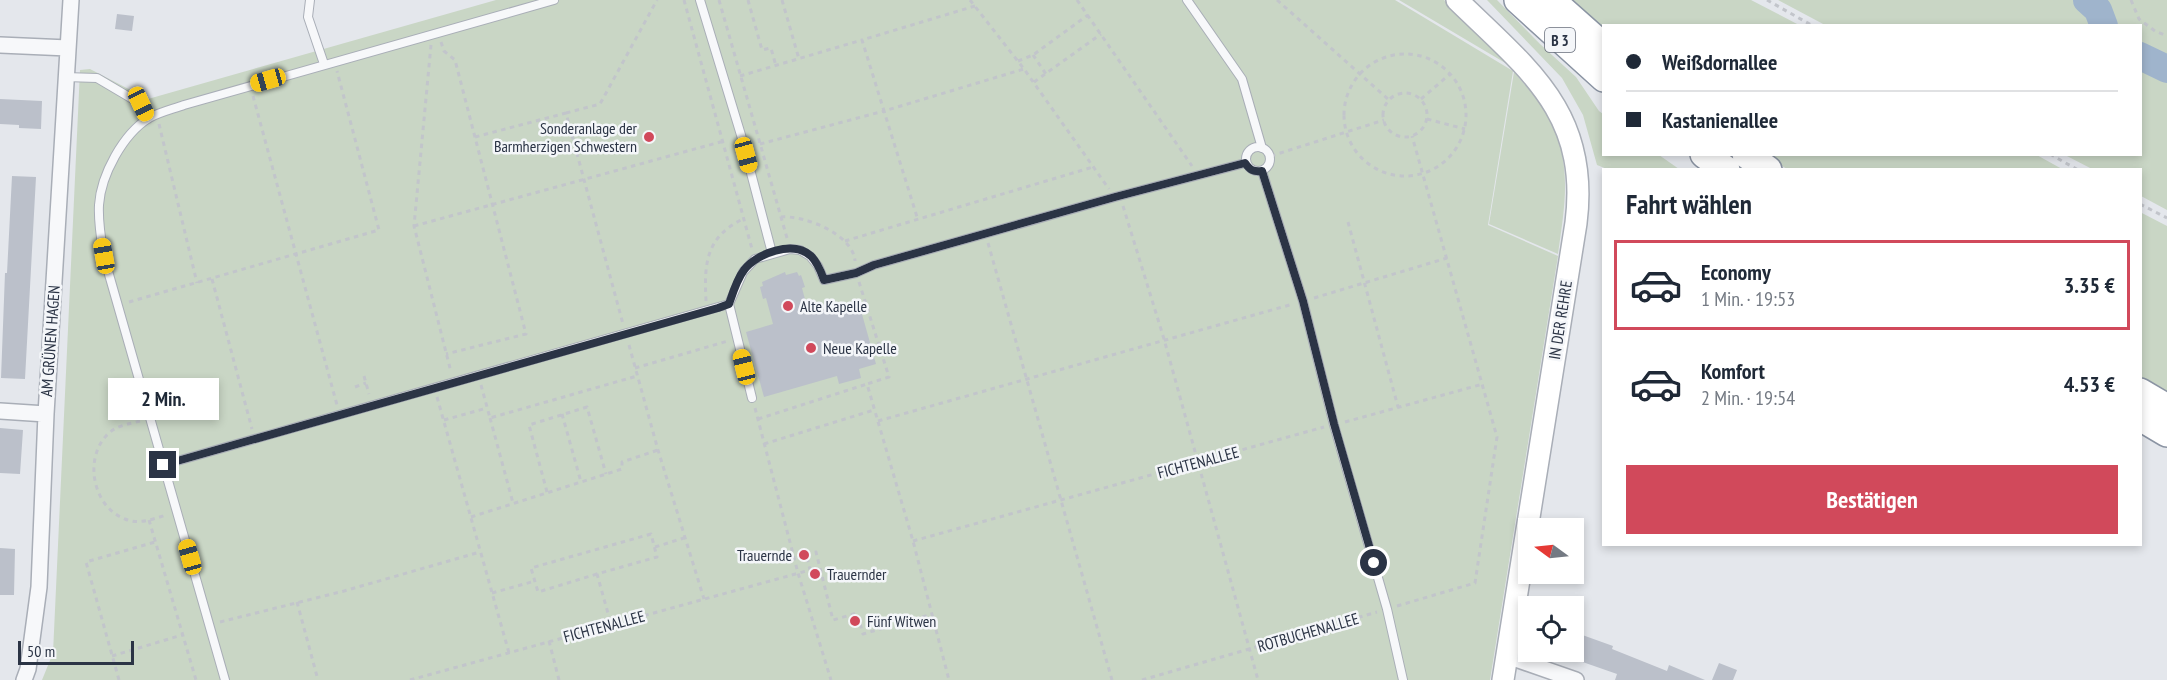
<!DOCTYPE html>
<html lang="de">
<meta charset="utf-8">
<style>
:root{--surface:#fff;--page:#f6f6f7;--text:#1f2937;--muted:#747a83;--line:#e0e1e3;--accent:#d1495b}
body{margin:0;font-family:"PT Sans Narrow",sans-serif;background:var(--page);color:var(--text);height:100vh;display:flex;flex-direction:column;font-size:22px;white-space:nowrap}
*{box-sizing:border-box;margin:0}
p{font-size:20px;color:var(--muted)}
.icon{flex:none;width:33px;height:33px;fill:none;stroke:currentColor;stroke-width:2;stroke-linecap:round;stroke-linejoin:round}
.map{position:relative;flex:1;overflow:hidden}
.side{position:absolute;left:1602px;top:168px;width:540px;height:378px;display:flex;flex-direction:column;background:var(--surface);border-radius:0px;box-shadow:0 3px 9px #0003}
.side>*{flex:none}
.guide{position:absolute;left:1602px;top:24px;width:540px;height:132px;border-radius:0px;box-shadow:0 3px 9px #0003;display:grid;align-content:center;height:132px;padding:0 24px;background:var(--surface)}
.needle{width:39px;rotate:285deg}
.buttons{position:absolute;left:1518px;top:518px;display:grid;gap:12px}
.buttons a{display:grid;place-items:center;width:66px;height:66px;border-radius:0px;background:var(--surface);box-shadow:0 3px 9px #0003;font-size:30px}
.scale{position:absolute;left:18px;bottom:15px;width:116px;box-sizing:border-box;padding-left:6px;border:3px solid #2b3445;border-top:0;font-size:16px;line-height:21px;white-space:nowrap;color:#2b3445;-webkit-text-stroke:4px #f4f6f9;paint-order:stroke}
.end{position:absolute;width:27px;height:27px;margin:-14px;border:8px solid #2b3445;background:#fff;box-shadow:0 0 0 3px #fff}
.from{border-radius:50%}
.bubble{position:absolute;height:42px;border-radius:0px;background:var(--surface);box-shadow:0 3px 9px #0003;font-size:20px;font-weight:700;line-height:42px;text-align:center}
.car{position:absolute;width:18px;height:36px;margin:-18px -9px;border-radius:8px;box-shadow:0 0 4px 2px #0007;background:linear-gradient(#f5c518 24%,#345 0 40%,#f5c518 0 76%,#345 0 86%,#f5c518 0)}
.guide b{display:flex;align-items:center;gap:21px;height:57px;font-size:22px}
.guide b+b{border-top:2px solid var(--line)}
.guide i{width:15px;height:15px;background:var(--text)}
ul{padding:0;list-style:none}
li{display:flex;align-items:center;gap:18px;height:90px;margin:0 12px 9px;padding:0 12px;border:3px solid transparent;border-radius:0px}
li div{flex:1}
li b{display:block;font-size:22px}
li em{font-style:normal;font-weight:700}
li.current{border-color:var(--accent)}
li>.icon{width:54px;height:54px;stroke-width:1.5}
h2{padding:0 24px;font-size:27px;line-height:72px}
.action{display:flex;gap:12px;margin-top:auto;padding:12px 24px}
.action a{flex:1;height:69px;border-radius:0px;background:var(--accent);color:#fff;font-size:24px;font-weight:700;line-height:69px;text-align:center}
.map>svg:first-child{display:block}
.green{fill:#c9d6c5}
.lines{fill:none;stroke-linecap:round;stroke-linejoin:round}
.river{stroke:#9fb4cc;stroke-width:28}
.building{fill:#bbc0ca}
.lane-casing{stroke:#a9aeb7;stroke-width:10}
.street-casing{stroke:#a9aeb7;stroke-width:18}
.secondary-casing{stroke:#a9aeb7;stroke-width:24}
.highway-casing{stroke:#8b94a3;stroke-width:30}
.path{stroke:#c2c5cb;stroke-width:3;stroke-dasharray:4.5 4.5;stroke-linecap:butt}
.lane{stroke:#f7f8fa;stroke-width:8}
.street{stroke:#f7f8fa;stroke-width:15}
.secondary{stroke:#fff;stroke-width:21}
.highway{stroke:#fff;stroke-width:27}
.route{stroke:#2b3445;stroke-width:8}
.poi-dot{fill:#d1495b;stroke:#f4f6f9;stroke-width:2}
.labels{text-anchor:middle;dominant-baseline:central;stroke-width:5;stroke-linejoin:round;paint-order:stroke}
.shield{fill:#f4f6f9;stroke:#676e7b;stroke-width:1.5}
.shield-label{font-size:15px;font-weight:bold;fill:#2b3445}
.poi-label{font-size:16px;fill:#2b3445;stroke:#f4f6f9;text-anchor:start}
.street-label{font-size:16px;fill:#2b3445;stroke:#f4f6f9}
</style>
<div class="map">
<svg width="2167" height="680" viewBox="0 0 2167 680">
<rect width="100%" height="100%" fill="#e4e7ec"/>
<path class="green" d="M496 0H1395L1513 71 1488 225 1558 256 1490 680H42L53 653 80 70 90 69 148 99Z
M1399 0H1444L1507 64Z
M1487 0H1497L1540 44 1576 77 1599 111 1603 114 1604 154 1659 155 1679 169H1607L1597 165 1583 115 1562 78Z
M1569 0H1751L1799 25 1604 26 1603 31Z
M1778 0H2167V210L2141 196 2140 170 2092 169 2065 155 2140 154V26L1825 25Z
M1514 72C1523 83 1533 93 1541 105 1574 156 1566 197 1558 254L1489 224Z
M2035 154 2062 169H1787L1764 155Z
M2140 212 2167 226V394L2141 379Z"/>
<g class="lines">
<path class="river" d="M2087 0 2098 10 2104 26
M2140 56 2167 69"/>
</g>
<path class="building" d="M117 14 134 16 132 31 115 29Z
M0 99 42 101 41 129 19 128V125L0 124Z
M12 176 36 177 25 379 1 378 5 273H7Z
M785 272 786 275 797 272 799 276 801 275 805 287 802 288 809 314 858 300 876 364 859 369 861 378 839 384 837 376 764 397 746 332 773 324 766 298 763 299 760 287 763 286 762 282Z
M0 428 23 430 20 474 0 473Z
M0 548 15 549 14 595H0Z
M1574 632 1613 646 1612 649 1667 671 1669 665 1705 680H1615L1617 674 1574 659Z
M1719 663 1737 670 1733 680H1712Z"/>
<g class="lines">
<g class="lane-casing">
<path id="lane" d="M310 0 308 17 324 64
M700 0 741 135 772 253
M1187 0 1242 79 1262 148
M65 77 97 78 141 104 148 119
M1246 159a12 12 0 1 1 24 0a12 12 0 1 1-24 0Z
M1262 171 1303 301 1334 425 1387 609 1403 680
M752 398 729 304 743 272 755 259 790 249 800 250 810 256 818 266 824 280 856 273 874 265 1115 197 1245 163
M163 465 729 304
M225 680 104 257C101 239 98 223 99 205 101 175 123 134 149 118 160 112 173 109 184 105L554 0"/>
</g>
<g class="street-casing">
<path id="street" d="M0 45 68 48
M0 411 46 414
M1507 656 1576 680
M24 680 28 669 39 587 46 414 71 0"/>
</g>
<g class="secondary-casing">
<path id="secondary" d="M1457 0C1528 69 1590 113 1576 223L1503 680"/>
</g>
<g class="highway-casing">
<path id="highway" d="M1518 0 1604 78
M1551 0 1604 47
M1704 154 1726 170
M1746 154 1768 170
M2140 392 2167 408
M2140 417 2167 433"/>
</g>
<path class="path" d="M684 0 752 249
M719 0 787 238
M748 0 762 50 771 48 776 66
M782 0 799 59
M970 0 1024 69 1109 189
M1077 0 1192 166
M1277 0 1389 100
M1767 0 1813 26
M2131 0 2139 19 2155 31 2167 36
M975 6 862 40 884 111 1024 69
M441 42 444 51 455 60 526 334 446 354
M431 45 414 226 451 372
M1344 115a61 61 0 1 1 122 0a61 61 0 1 1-122 0Z
M1033 55 1046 74
M1018 61 1033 55 1088 15
M740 76 862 40
M1034 82 1101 34
M1383 115a22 22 0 1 1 44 0a22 22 0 1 1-44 0Z
M253 96 337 405
M1421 99 1450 74
M566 113 600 104 657 0
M1427 119 1465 129
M159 124 197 283
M475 137 566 113 623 324
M760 144 884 111 918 220
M2050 154 2078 170
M1271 156 1384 120
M2140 204 2167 218
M1123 206 1164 339 1258 680
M781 217C804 215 853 234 855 261
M1348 222 1398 407
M414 226 724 141
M845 241 1093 167
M988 243 1112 680
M212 279 252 429
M859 282 889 377 867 384 913 541 949 680
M1314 298 1447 258
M706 301C704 263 706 237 743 219
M129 302 379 230 337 71
M629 345 658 450 704 599
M635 368 728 341
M364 376 369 394
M481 385 490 418 637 376
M355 387 366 383
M437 397 509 653
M755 408 798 573 831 680
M562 414 581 482
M490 418 513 503
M758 419 867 384
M444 420 487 408
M140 421C129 424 114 426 106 436 84 460 93 507 125 519 139 525 153 519 166 515
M878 421 1293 304
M1345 422 1483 384
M764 444 874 410
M547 492 529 425 587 407 606 474
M471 517 622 469V462L658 450
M149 520 196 680
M913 541 1324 427
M655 547 687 537
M597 574 538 592 531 568 651 534 657 557 597 574 611 624
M492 593 535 581
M297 602 318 680
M1397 606 1475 583 1497 437 1412 136
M220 622 344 591 480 552
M549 641 559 680
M112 656 182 635
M119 680 86 562 155 542
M410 680 810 570 806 553 816 552 833 620 857 613 863 634 932 614
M1142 680 1377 612"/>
<use href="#lane" class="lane"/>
<use href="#street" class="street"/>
<use href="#secondary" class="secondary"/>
<use href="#highway" class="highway"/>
</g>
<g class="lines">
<path class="route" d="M163 465 718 308 729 304C733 292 737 279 744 270 757 253 793 240 811 256 818 263 821 272 824 280L856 273 874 265 1115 197 1245 163C1250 170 1253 172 1262 171L1303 301 1334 424 1374 563"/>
</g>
<g class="poi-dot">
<circle cx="649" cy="137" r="6"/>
<circle cx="788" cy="306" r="6"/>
<circle cx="811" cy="348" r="6"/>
<circle cx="804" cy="555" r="6"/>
<circle cx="815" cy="574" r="6"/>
<circle cx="855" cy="621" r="6"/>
</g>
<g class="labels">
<rect class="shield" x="1545" y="28" width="30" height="24" rx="4.5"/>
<g class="shield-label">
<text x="1560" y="40">B 3</text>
</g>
<g class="poi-label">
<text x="637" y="128" text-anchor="end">Sonderanlage der<tspan x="637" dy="18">Barmherzigen Schwestern</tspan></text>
<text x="800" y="306">Alte Kapelle</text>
<text x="823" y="348">Neue Kapelle</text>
<text x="792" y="555" text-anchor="end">Trauernde</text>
<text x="827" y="574">Trauernder</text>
<text x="867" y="621">Fünf Witwen</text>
</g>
<g class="street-label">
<text transform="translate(1560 320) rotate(-81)">IN DER REHRE</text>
<text transform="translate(50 341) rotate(-86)">AM GRÜNEN HAGEN</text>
<text transform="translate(1198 462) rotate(-15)">FICHTENALLEE</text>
<text transform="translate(604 626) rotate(-15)">FICHTENALLEE</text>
<text transform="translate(1308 632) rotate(-16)">ROTBUCHENALLEE</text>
</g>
</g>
</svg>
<div class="buttons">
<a><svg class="needle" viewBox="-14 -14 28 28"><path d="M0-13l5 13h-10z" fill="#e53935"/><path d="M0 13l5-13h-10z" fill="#747a83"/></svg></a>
<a><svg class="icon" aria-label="locate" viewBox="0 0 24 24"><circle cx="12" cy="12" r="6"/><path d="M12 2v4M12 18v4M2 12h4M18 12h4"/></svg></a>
</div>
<div class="scale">50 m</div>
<i class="end from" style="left:1374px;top:563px"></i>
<i class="end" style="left:163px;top:465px"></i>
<div class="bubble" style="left:108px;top:378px;width:111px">2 Min.</div>
<i class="car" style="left:268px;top:80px;rotate:254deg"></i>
<i class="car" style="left:141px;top:104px;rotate:155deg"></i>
<i class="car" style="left:746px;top:155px;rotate:165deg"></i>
<i class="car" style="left:104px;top:256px;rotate:350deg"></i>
<i class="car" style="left:744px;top:367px;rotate:346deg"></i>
<i class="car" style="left:190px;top:557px;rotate:344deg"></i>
<div class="guide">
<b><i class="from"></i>Weißdornallee</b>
<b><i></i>Kastanienallee</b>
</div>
<section class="side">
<h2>Fahrt wählen</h2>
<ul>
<li class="current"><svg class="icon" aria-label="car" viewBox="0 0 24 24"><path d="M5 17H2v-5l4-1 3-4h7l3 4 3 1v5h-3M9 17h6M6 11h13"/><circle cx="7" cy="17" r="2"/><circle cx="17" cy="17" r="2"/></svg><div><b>Economy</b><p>1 Min. · 19:53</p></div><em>3.35 €</em></li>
<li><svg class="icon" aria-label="car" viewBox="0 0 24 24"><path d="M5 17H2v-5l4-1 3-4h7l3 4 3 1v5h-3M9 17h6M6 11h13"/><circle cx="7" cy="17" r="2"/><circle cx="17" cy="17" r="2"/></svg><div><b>Komfort</b><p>2 Min. · 19:54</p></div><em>4.53 €</em></li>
</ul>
<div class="action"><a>Bestätigen</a></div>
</section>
</div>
